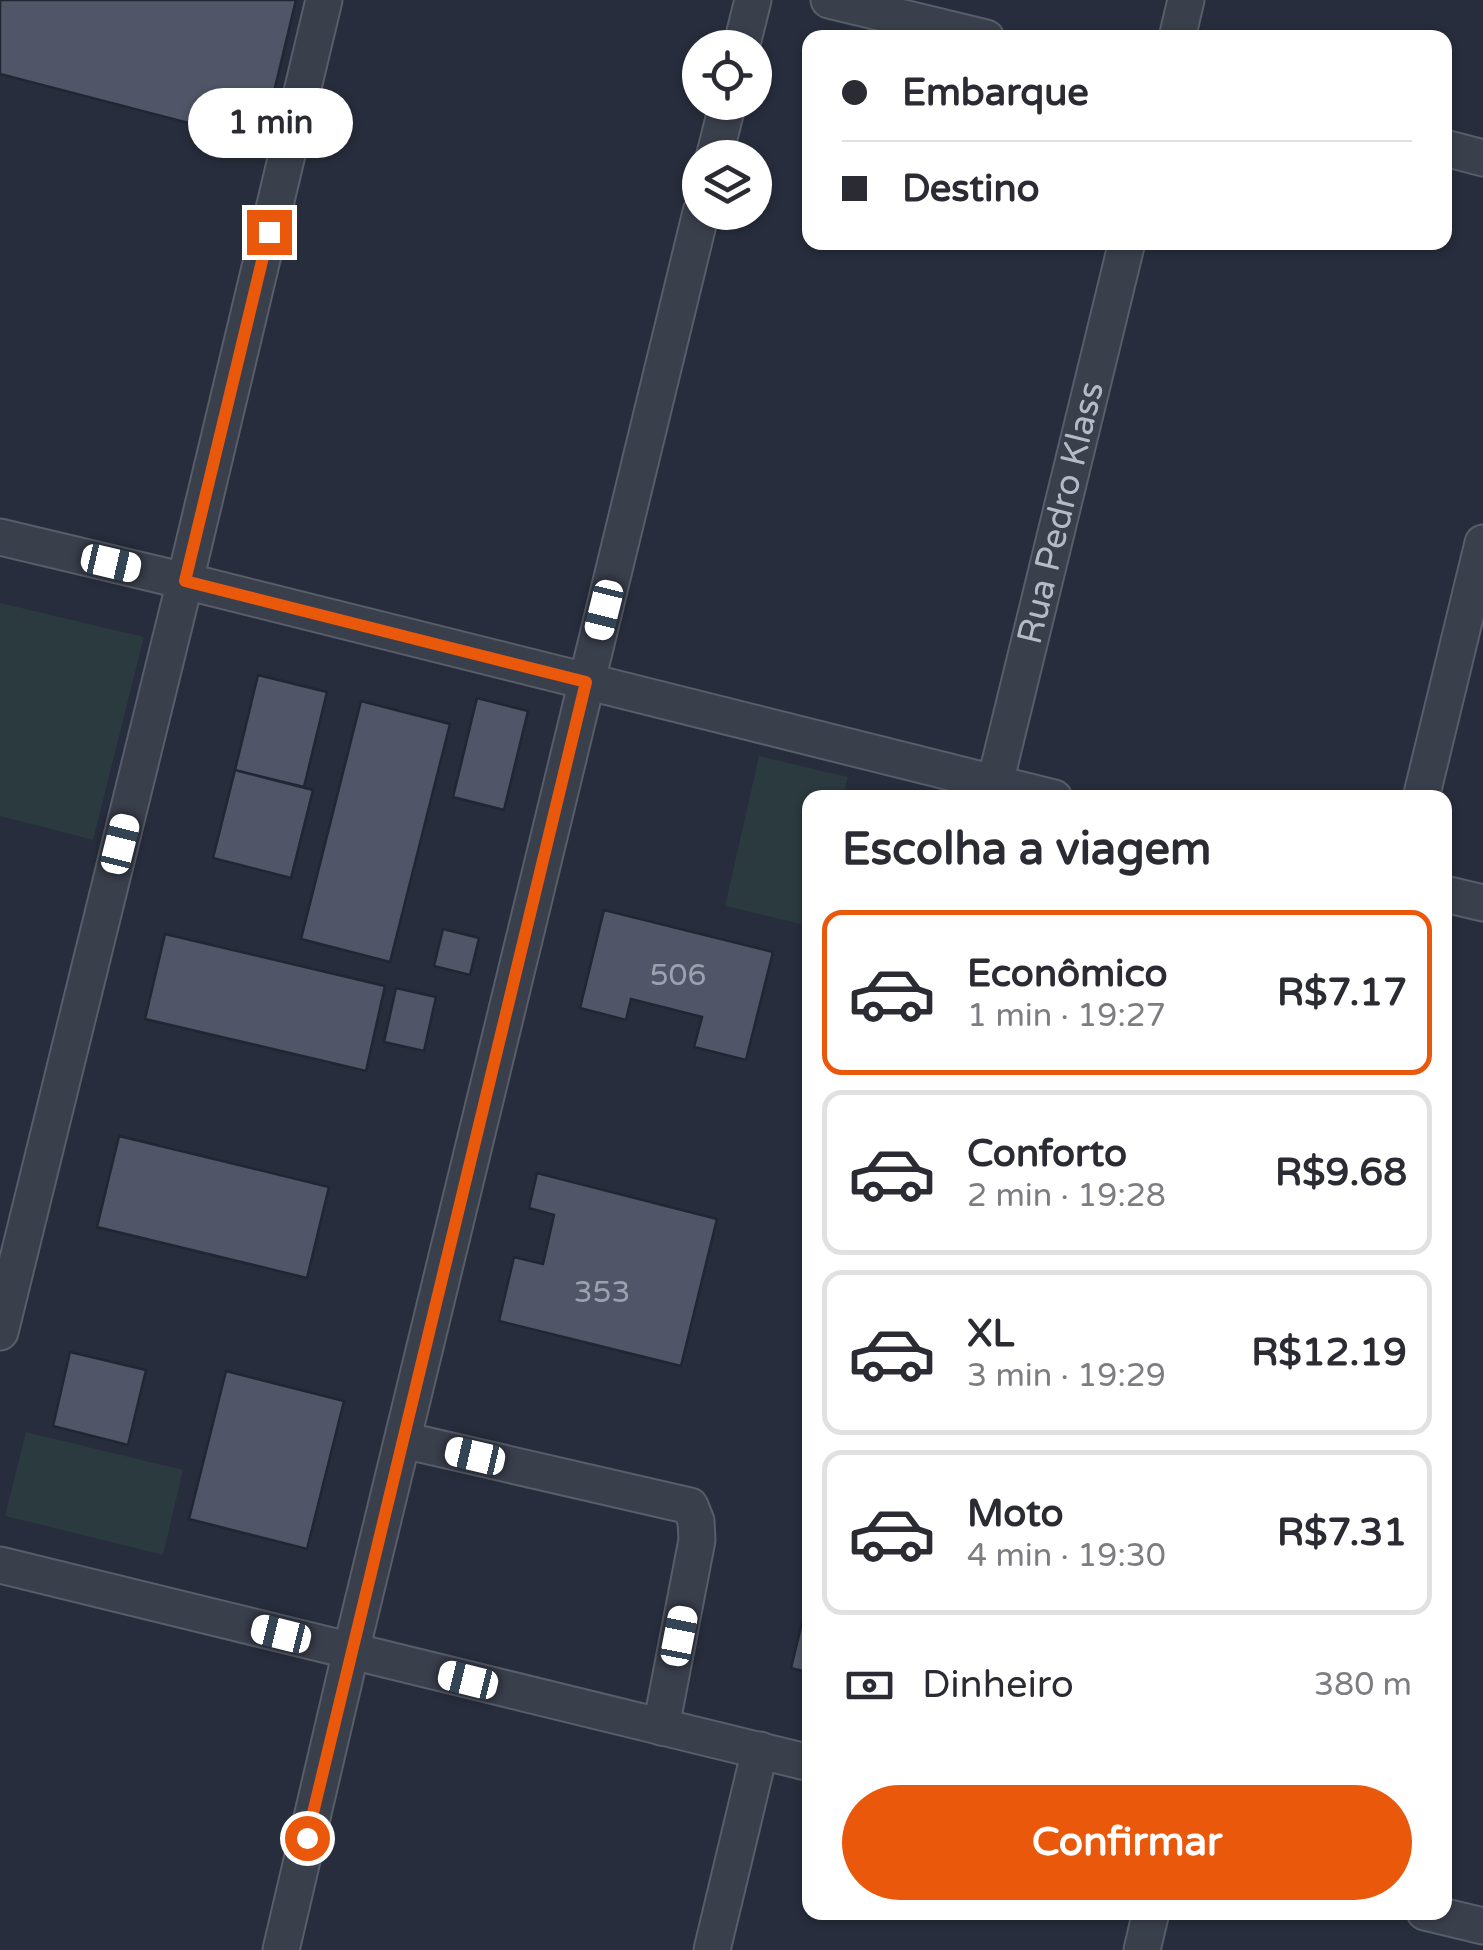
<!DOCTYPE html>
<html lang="pt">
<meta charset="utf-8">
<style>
:root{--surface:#fff;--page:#f2f2f3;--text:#2b2b33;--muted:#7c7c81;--line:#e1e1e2;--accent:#ea580c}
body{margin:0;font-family:"Varela Round",sans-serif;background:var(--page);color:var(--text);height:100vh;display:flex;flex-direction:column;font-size:38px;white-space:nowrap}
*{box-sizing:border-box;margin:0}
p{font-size:32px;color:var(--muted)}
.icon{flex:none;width:55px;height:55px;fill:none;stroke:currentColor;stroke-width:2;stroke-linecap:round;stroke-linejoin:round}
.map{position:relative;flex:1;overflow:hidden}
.sheet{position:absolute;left:802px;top:790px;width:650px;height:1130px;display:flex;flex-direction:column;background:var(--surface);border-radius:20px;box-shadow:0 2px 8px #0004}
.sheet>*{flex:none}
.hud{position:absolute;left:802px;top:30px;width:650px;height:220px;border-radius:20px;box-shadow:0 2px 8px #0004;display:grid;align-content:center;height:220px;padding:0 40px;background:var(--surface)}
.tools{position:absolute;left:682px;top:30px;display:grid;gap:20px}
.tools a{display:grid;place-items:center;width:90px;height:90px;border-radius:50%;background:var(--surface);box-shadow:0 2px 8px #0004;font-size:50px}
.end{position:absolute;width:45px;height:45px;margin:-22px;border:12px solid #ea580c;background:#fff;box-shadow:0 0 0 5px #fff}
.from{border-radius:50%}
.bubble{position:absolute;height:70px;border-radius:35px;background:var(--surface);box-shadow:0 2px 8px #0004;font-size:32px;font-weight:700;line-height:70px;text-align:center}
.car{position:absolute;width:30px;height:60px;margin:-30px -15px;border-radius:12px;box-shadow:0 0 8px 2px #0007;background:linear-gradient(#fff 24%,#345 0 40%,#fff 0 76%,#345 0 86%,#fff 0)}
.hud b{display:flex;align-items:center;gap:35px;height:95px;font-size:38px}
.hud b+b{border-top:2px solid var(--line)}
.hud i{width:25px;height:25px;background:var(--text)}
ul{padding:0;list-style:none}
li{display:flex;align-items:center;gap:30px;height:165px;margin:0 20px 15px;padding:0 20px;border:5px solid var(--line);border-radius:20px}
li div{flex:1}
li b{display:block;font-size:38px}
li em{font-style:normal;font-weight:700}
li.active{border-color:var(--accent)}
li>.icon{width:90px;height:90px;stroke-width:1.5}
h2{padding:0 40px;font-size:45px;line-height:120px}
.pay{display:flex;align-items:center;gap:25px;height:110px;padding:0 40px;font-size:38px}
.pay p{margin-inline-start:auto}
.action{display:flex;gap:20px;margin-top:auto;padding:20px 40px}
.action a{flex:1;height:115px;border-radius:60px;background:var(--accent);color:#fff;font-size:40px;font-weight:700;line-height:115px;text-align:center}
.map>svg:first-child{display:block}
.green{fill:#2a3a3e}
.building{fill:#505567;stroke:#212633;stroke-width:2.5}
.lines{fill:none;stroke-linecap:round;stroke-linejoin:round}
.minor-casing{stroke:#585d6a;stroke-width:39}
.minor{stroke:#3a3f4c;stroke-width:35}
.route{stroke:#ea580c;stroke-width:12}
.labels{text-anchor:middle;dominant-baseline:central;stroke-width:9;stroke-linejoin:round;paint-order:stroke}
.number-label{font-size:30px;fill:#9ca1af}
.street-label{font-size:35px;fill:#b6bac7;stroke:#1f2431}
</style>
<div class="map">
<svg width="1483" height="1950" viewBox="0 0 1483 1950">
<rect width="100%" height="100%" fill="#272d3c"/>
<path class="green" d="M0 603 144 637 93 840 0 816Z
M759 756 848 777 843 797 810 798V926L725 906Z
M26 1432 183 1470 163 1555 5 1516Z"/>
<path class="building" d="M0 0H296L262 142 0 74Z
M258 675 327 692 304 787 235 770Z
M477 698 528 711 504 810 453 797Z
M361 701 450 724 390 962 301 939Z
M235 770 313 790 291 878 213 858Z
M604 910 773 952 746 1060 694 1047 702 1017 631 999 626 1020 580 1008Z
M443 929 479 938 470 975 434 966Z
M165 934 385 986 366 1071 145 1019Z
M396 988 436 997 424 1051 384 1042Z
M119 1136 329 1187 307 1278 97 1227Z
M537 1173 717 1219 681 1366 499 1321 514 1257 543 1264 554 1215 529 1208Z
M70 1352 146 1370 128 1445 53 1426Z
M226 1371 344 1401 307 1549 189 1519Z
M810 1590V1673L791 1668Z"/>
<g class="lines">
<g class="minor-casing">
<g id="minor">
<path d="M829 0 986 38"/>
<path d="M1177 38 1186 0"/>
<path d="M741 48 753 0"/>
<path d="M1445 148 1483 158"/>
<path d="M714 158 728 102"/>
<path d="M0 537 185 581 1054 798"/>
<path id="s1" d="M995 783 1127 242"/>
<path d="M1421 798 1483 543"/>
<path d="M1445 894 1483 903"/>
<path d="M0 1332 185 581 324 0"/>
<path d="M403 1440 690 1506 696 1521 697 1540 661 1727"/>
<path d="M0 1565 810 1763"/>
<path d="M1425 1912 1483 1926"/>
<path d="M281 1950 351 1651 701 212"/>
<path d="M712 1950 760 1750"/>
<path d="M1142 1950 1151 1912"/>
</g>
</g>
<use href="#minor" class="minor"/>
</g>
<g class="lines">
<path class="route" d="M269 232 185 581 586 682 307 1838"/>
</g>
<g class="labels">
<g class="number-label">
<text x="678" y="975">506</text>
<text x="602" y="1292">353</text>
</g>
<g class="street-label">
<text stroke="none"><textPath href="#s1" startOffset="278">Rua Pedro Klass</textPath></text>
</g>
</g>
</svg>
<div class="tools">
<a><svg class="icon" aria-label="locate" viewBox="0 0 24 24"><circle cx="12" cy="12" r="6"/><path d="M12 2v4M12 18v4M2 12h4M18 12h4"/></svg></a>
<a><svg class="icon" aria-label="layers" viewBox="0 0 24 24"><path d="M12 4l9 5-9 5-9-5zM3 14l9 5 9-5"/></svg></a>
</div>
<i class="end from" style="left:307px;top:1838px"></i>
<i class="end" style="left:269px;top:232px"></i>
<div class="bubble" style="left:188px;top:88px;width:165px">1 min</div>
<i class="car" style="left:111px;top:563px;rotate:103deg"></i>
<i class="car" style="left:604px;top:610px;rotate:194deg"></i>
<i class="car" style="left:120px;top:844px;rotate:14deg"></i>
<i class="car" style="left:475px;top:1456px;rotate:283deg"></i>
<i class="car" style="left:281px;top:1634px;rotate:284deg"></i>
<i class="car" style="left:679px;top:1636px;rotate:11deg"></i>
<i class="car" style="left:468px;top:1680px;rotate:284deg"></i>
<div class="hud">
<b><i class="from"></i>Embarque</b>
<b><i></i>Destino</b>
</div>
<section class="sheet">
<h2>Escolha a viagem</h2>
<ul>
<li class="active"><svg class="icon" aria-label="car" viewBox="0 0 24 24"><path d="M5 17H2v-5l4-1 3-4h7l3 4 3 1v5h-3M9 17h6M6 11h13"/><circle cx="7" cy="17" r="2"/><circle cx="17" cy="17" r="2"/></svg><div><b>Econômico</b><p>1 min · 19:27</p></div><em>R$7.17</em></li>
<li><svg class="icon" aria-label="car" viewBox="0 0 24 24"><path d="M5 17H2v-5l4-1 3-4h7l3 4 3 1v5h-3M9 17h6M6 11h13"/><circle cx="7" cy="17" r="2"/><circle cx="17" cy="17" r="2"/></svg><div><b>Conforto</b><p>2 min · 19:28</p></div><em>R$9.68</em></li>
<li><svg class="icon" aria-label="car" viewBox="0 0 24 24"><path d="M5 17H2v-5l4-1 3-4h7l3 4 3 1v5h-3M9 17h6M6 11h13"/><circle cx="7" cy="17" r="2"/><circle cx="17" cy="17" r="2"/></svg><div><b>XL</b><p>3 min · 19:29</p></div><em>R$12.19</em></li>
<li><svg class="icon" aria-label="car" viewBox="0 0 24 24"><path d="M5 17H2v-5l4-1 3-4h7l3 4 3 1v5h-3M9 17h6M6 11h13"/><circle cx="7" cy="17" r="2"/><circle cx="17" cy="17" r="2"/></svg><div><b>Moto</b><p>4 min · 19:30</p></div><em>R$7.31</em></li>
</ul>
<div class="pay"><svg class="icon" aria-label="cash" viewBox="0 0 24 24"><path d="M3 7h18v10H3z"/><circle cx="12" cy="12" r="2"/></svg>Dinheiro<p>380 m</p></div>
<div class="action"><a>Confirmar</a></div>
</section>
</div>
